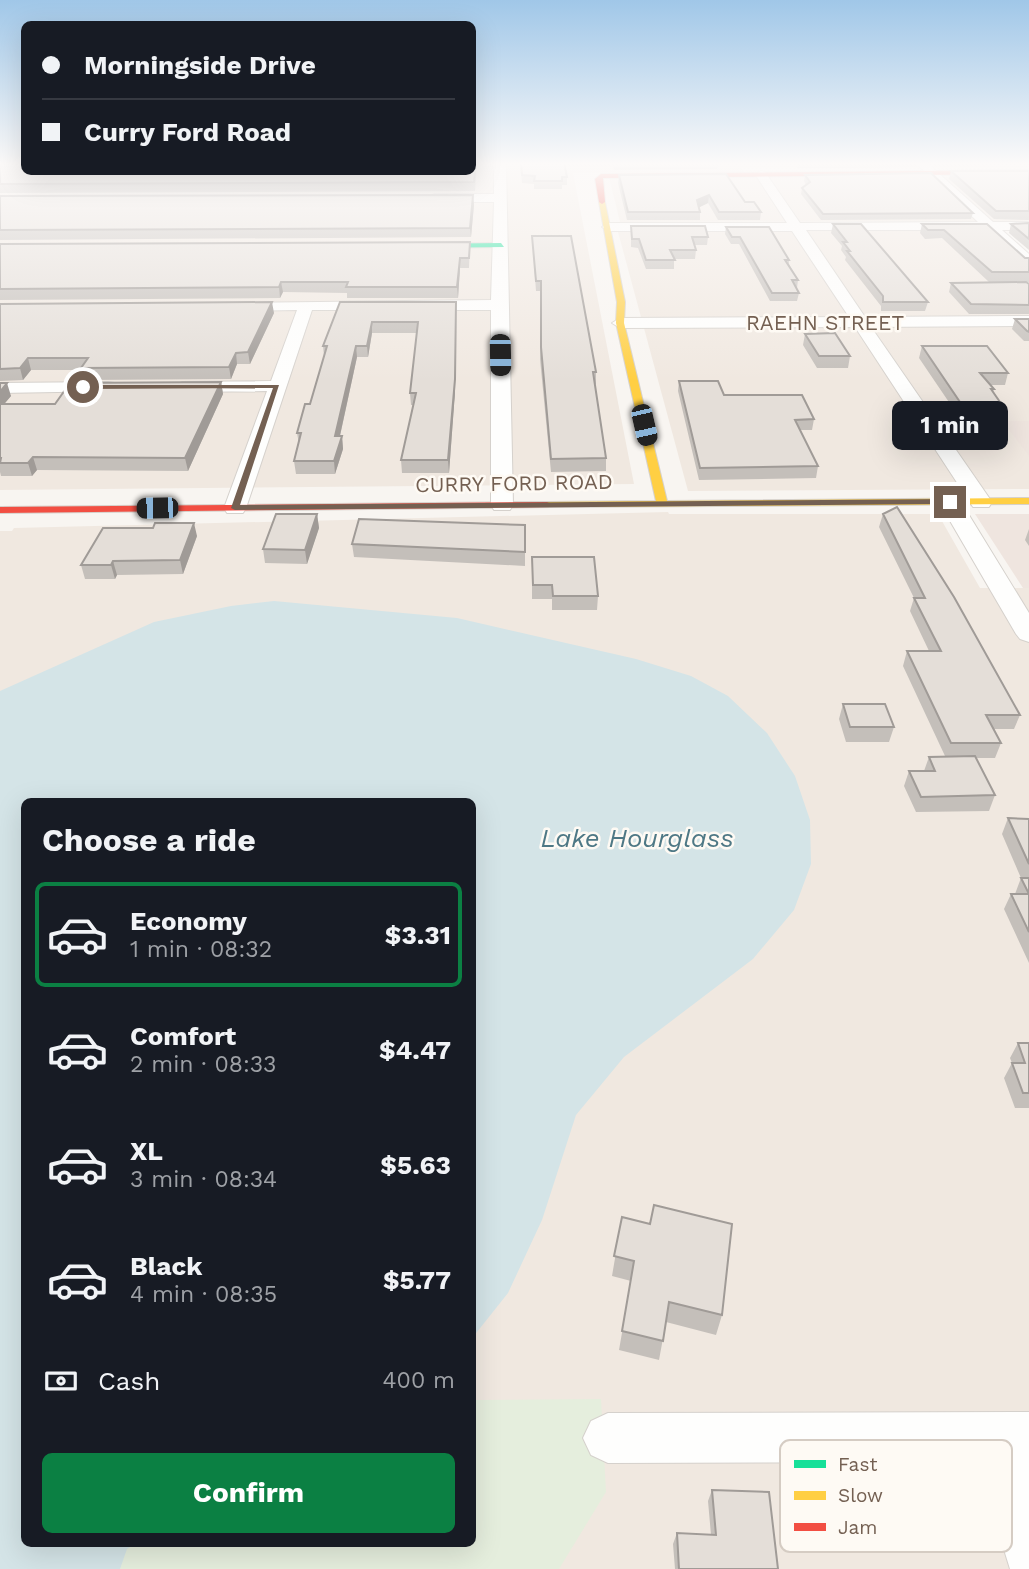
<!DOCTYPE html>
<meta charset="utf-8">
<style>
:root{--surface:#171b24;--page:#20242c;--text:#f1f3f6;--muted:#9ea1a6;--line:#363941;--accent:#0b8043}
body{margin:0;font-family:"Work Sans",sans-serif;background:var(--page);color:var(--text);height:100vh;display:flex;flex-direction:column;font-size:26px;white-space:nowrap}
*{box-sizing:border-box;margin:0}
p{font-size:23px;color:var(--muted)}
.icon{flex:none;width:38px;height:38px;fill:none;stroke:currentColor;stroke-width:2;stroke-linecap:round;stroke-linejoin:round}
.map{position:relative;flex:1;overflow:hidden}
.panel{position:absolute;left:21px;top:798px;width:455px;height:749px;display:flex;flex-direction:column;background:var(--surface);border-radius:10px;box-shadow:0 7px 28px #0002}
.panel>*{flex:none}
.hud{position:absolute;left:21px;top:21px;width:455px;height:154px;border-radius:10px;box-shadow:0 7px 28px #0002;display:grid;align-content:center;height:154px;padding:0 21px;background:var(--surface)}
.end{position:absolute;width:32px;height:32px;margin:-16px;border:9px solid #746052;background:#fff;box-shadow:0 0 0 4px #fff}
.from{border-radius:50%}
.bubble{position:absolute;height:49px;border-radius:10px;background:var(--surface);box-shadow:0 7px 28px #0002;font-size:23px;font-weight:700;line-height:49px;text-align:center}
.car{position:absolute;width:21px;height:42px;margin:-21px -10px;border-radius:9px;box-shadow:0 0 5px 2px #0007;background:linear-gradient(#222 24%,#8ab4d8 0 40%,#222 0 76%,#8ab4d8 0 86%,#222 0)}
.hud b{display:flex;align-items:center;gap:24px;height:66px;font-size:26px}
.hud b+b{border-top:2px solid var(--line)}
.hud i{width:18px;height:18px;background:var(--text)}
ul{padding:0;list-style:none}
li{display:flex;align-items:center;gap:21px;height:105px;margin:0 14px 10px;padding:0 7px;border:4px solid transparent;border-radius:10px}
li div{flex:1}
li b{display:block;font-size:26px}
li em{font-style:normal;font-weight:700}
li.active{border-color:var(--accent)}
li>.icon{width:63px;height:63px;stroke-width:1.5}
h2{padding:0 21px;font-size:32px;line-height:84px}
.pay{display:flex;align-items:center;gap:18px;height:77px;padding:0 21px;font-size:26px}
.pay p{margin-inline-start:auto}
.cta{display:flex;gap:14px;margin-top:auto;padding:14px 21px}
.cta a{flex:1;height:80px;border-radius:10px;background:var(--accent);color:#fff;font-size:28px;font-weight:700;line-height:80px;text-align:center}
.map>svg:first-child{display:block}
.residential{fill:#f0e8e0;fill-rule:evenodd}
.commercial{fill:#efe5df}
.green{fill:#e5eedd}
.water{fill:#d4e4e7}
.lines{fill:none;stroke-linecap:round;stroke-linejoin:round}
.street-casing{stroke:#d5d1cc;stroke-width:2}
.fast-casing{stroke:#d6d1cb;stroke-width:2}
.slow-casing{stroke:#d6d1cb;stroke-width:2}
.jam-casing{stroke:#d6d1cb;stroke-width:2}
.street{fill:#fefefd;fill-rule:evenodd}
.fast{fill:#16e098;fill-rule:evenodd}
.slow{fill:#ffcf43;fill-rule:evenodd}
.jam{fill:#f24e42;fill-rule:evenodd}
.wall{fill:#c4bfba}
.shaded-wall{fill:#a09b97}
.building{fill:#e4ded8;stroke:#a09b97;stroke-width:2}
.route{fill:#746052}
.labels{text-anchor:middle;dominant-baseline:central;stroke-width:5;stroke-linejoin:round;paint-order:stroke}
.far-street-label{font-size:21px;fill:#746052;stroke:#fefaf4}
.water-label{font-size:26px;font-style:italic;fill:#4e7885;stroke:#fefaf4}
.key{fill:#fefaf4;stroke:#d5ccc3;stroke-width:2}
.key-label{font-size:19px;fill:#746052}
</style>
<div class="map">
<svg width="1029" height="1569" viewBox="0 0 1029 1569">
<rect width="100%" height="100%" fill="#f8f5f1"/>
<path class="residential" d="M0 162 24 172H472L473 162H1029V168H741L743 172 573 173 634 484 0 490Z
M609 177H1029V244L1003 221 620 222Z
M981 230 1029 274V489L688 491 618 232Z
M668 512 669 514H938L980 588H1029V1569H0V531H12L14 528ZM24 802H472V1544H24Z"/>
<path class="commercial" d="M1002 421H1029V456Z
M975 514H1029V588H1023Z"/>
<path class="green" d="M601 1399 606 1492 559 1569H92L98 1544H472L473 1400Z"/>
<path class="water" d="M274 601 457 618 636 659 691 676 728 696 767 733 795 776 810 820 811 864 794 910 753 959 624 1057 576 1115 542 1220 508 1293 473 1337 472 802H24V1544H135L127 1549 120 1569H0V691L154 622 231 606Z"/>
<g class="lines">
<g class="street-casing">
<path id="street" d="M494 162H506L513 505 510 510H494L491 505V310H312L246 508 243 513H227L224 508 267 391 182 392 173 387 182 382 271 381 297 310 231 311 223 306 226 303 491 300 494 202H434L428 198 434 194H494Z
M915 162H926L993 222H1029V230H1002L1029 254V266L1024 265 986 230H806L865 317 1029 316V326L871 327 992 502 989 507H973L855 327 620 328 612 323 620 318 849 317 792 231H609L602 227 609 223H787L755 174 761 171 765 172 800 223 978 222Z
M108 382 114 383 117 387 114 391 0 393V383Z
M950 496 958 497 961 502 1029 613V642L1020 639 1016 634 939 502 942 497Z
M1029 1412V1569H1010L977 1462 608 1463 591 1455 583 1438 591 1421 608 1413Z"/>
</g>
<g class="fast-casing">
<path id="fast" d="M501 243 504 247 419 248 415 246 419 244Z"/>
</g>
<g class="slow-casing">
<path id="slow" d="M602 200 605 202 625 302 624 323 667 501 1029 498V504L543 507 541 505 547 502 656 501 616 323 617 302 599 202Z"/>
</g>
<g class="jam-casing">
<path id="jam" d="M1029 170V174L603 178 605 202 602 204 599 202 595 179 601 174Z
M547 502 553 505 551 507 0 513V507Z"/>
</g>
<use href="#street" class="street"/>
<use href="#fast" class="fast"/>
<use href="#slow" class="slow"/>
<use href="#jam" class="jam"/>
</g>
<path class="wall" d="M0 162H477L475 191 0 193Z
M520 162H917L916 167 797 168 795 164H718L717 169 614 170 613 166H565L567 177V185H562V189H534V184L522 183Z
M929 162H1029V165L935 166Z
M951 171H1029V220L994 219 949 179Z
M619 175 745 202 761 212 760 220H718L708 203 699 207 700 212V220H627L618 183Z
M805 175 973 213 971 219 821 220 801 194 802 188 806 185 804 181Z
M0 196 474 205 471 237 0 240Z
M1029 223V250L1009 233 1011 224Z
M833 224 928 302 925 311H881V306L845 260 846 257 841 250 842 246 831 233Z
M922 224H987L1025 258H1029V282H1026L1029 284V314H969L949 292 951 283 1021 282H989L942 238 925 239 920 233Z
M631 226 708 237 707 245H694L696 250 695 259H674V269H646L638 248 631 247Z
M726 227 789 260V264L798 280 797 288H796L799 293 797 301H770L739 244H731L725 234Z
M532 236 596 372V384H595L606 458V471L551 472 540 359 541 291H536Z
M470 242 469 268H460L458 298H347V293L283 292 280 298 0 300V244Z
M340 302H456L455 392 449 473H402L401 460 413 405H411L410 393 417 333H372L368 357H357L340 436H342L343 449 335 474H296L294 461 299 444 297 433 310 404 324 356 323 346Z
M0 304 274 313 250 364H237L231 379 84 380 82 370H31L23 380 0 381Z
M1015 319H1029V341H1024L1012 329Z
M805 334 850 356 848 368H817L803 345Z
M922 346 1008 373 1005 385H990L994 389 993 392 1002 405 998 418 959 417 919 358Z
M679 381 724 395 814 419 812 430H800L818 466 816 478 699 480 678 391Z
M221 382 223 394 188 471 37 470 32 476H1L0 472V383L11 396 4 404H55Z
M317 514 319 528 307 564 265 563 263 549Z
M883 514 1020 715 1014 729H994L1001 743 995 758H976L995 795 989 811 916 812 904 786 909 771H924L929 757 945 756 903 666 907 651H929L910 611 914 598 879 527Z
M525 525V566L354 557 352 544Z
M153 528 197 536 183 574 117 575 115 579H85L81 565Z
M1029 529V546L1025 540Z
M532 557 598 596 597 610H552V599H532Z
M843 704 894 727 889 742H846L839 719Z
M1008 818 1029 819V963L1004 909 1011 894H1015L1021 878 1002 834Z
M1018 1043H1029V1108H1015L1004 1078 1012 1063 1010 1058Z
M622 1217 722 1315 716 1335 666 1322 659 1360 619 1350 631 1281 612 1276Z
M712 1490 778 1569H675L673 1544 677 1533 711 1535 708 1501Z"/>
<path class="shaded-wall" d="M473 195 474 205 471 237 470 228Z
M709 195 708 203 696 209 697 200Z
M460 258V268L458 298 457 287Z
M281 282 283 292 280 298 279 287Z
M272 302 274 313 250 364 248 352Z
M456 302 455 392 449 473 448 460Z
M372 322V333L368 357 367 346Z
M356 346 357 357 337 449 335 436Z
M236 353 237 364 231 379 229 367Z
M28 358 31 370 23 380 20 368Z
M221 382 223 394 188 471 185 458Z
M7 383 11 396 0 409V392Z
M342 436 343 449 335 474 334 461Z
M33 457 37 470 32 476 28 463Z
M317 514 319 528 307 564 305 550Z
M194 523 197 536 183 574 180 560Z
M113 561 117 575 115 579 111 565Z"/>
<path class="building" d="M0 162H24V172H472V162H476L474 182 0 184Z
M521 162H564L567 177H562V181H534L535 176 522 175Z
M951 171H1029V211H996Z
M931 173 973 213 823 214 802 188 810 182 805 175Z
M726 174 745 202H754L761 212H719L709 195 697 200 700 212H628L619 175Z
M473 195 470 228 0 230V196Z
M1029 223V239L1011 224Z
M833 224H861L928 302H883V296L847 251H850L843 242H847Z
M922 224H987L1025 258H1029V272H992L944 230H928Z
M631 226H705L708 237H692L696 250H670L675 260H646L639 239H632Z
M726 227H769L789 260H785L798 280H792L799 293H772L740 237H732Z
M532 236H571L596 372H593L606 458 551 459 541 347V281H536Z
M470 242 469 258H460L457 287H346L348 282H281L279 287 0 289V244Z
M1026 282 1029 284V305L971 304 951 283Z
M272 302 248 352 236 353 229 367 81 368 88 358H28L20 368 0 369V304Z
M340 302H456L455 379 448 460H401L416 393H410L418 322H372L367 346H356L335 436H342L334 461H294L301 433H297L305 404H310L327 346H323Z
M1015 319H1029V332L1027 331Z
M835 333 850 356H819L805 334Z
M922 346H987L1008 373H980L994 389H991L1002 405H962Z
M679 381H718L724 395H802L814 419 795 420 818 466 700 468Z
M221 382 185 458 33 457 28 463H0L1 458H0V404H55L70 383Z
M0 383H7L0 392Z
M897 507 954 597 1020 715H986L1001 743H951L907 651H941L914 598H925L883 514Z
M276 514H317L305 550 263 549Z
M359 519 525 525V552L352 544Z
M155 523H194L180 560 113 561 111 565H81L103 528H153Z
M532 557H594L598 596H553L552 585H533Z
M843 704H885L894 727H850Z
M975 756 995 795 921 797 909 771H935L929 757Z
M1008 818 1029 819V864Z
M1021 878H1029V932L1011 894H1029Z
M1018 1043H1029V1093H1023L1012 1063H1025Z
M654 1205 732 1224 722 1315 669 1302 663 1341 622 1331 634 1261 614 1256 622 1217 650 1224Z
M712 1490 769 1492 778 1569H679L677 1533 716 1535Z"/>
<linearGradient id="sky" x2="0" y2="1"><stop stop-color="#a0c7e8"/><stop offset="0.43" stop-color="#fcfaf9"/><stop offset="1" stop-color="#fcfaf9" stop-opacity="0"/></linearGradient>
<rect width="1029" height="381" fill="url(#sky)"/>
<path class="route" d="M83 385H279L240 505 950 499 954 502 950 504 235 510 231 508 273 388 81 389Z"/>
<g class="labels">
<g class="far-street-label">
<text x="825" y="322">RAEHN STREET</text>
<text transform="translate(514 483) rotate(-1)">CURRY FORD ROAD</text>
</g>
<g class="water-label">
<text x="637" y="838">Lake Hourglass</text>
</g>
</g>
<rect x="780" y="1440" width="232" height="112" rx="10" class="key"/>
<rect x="794" y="1460" width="32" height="8" fill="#16e098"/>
<rect x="794" y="1491" width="32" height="9" fill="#ffcf43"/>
<rect x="794" y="1523" width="32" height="8" fill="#f24e42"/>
<g class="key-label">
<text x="838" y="1471">Fast</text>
<text x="838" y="1502">Slow</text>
<text x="838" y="1534">Jam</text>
</g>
</svg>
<i class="end from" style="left:83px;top:387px"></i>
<i class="end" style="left:950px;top:502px"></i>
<div class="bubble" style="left:892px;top:401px;width:116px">1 min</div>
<i class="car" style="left:500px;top:355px;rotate:179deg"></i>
<i class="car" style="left:644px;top:425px;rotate:167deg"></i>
<i class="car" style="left:157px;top:508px;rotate:269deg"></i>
<div class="hud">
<b><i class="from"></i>Morningside Drive</b>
<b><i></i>Curry Ford Road</b>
</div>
<section class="panel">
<h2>Choose a ride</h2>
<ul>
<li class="active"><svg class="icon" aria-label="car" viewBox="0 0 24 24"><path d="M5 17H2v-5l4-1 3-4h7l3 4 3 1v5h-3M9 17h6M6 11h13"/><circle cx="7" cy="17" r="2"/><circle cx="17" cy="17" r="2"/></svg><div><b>Economy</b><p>1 min · 08:32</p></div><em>$3.31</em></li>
<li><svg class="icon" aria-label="car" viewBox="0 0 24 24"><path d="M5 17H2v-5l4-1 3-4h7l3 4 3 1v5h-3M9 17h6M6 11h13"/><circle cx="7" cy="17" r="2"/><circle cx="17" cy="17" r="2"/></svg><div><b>Comfort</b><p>2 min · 08:33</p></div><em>$4.47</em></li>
<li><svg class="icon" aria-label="car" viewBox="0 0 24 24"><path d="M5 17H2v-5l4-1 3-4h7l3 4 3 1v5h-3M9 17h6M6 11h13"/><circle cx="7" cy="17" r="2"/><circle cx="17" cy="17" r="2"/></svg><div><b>XL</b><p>3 min · 08:34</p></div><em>$5.63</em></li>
<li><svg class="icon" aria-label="car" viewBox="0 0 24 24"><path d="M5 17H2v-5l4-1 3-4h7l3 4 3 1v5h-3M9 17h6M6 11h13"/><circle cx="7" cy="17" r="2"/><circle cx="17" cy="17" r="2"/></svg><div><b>Black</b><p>4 min · 08:35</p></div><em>$5.77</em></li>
</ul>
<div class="pay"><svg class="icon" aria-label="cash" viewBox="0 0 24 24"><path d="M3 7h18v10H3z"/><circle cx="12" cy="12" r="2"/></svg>Cash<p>400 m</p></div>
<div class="cta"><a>Confirm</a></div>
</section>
</div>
